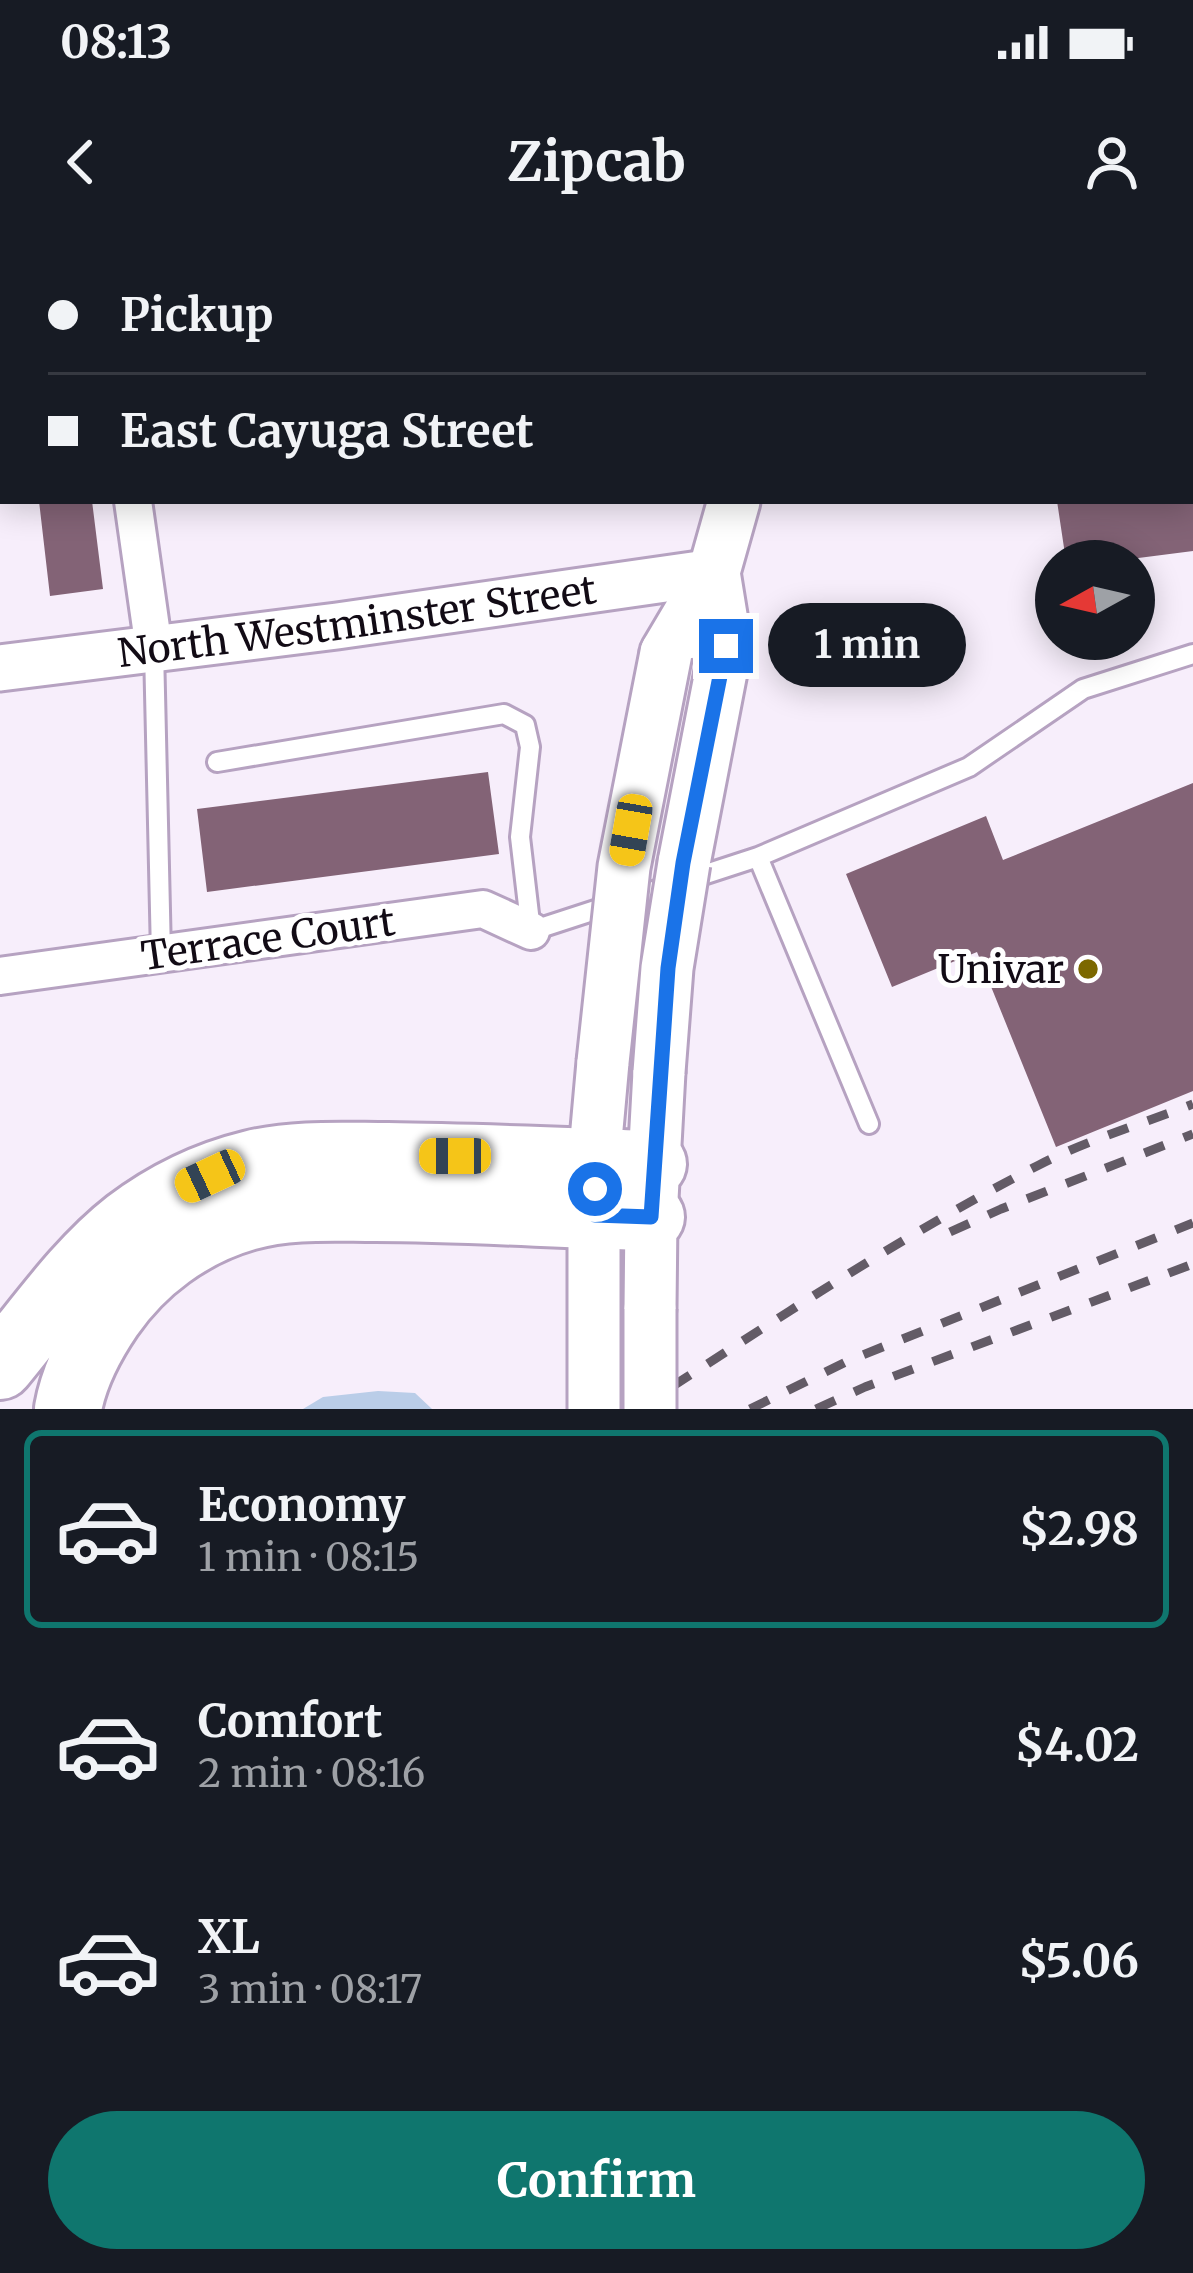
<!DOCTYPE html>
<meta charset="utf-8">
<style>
:root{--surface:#171b24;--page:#20242c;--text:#f1f3f6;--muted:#9ea1a6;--line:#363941;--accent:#0f766e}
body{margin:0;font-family:Merriweather,serif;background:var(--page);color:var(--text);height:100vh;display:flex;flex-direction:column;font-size:45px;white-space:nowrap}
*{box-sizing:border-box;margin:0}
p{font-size:39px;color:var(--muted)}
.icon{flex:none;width:66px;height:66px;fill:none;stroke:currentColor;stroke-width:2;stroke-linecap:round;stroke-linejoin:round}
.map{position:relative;height:1169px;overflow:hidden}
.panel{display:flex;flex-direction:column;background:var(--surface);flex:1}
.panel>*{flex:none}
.banner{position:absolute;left:0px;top:0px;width:1194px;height:264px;box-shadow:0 6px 30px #0003;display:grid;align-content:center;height:264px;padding:0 48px;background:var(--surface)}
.needle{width:78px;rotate:262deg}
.fabs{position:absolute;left:1035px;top:300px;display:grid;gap:24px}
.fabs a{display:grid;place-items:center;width:120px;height:120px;border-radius:50%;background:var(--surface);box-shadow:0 6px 30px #0003;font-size:60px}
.end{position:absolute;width:54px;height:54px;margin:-27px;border:15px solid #1a73e8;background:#fff;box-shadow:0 0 0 6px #fff}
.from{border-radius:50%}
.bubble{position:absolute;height:84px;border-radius:42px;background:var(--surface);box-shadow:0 6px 30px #0003;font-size:39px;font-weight:700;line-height:84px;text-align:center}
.car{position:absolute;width:36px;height:72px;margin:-36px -18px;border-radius:15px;box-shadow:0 0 9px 3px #0007;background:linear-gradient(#f5c518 24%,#345 0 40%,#f5c518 0 76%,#345 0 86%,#f5c518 0)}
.banner b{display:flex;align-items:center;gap:42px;height:114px;font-size:45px}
.banner b+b{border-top:3px solid var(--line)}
.banner i{width:30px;height:30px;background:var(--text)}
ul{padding:21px 0 0;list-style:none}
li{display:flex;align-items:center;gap:36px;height:198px;margin:0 24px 18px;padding:0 24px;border:6px solid transparent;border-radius:18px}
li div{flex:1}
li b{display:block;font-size:45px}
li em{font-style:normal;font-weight:700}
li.on{border-color:var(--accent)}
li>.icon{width:108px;height:108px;stroke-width:1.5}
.button{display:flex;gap:24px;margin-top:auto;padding:24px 48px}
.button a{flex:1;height:138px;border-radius:72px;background:var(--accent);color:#fff;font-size:48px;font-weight:700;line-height:138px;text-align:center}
.status{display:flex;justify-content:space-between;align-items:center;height:84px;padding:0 60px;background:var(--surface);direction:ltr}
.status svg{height:33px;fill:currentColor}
header{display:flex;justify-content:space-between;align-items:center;height:156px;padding:0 48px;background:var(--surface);font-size:54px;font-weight:700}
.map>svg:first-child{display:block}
.water{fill:#bacde8}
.building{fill:#836376}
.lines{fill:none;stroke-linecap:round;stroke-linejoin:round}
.service-casing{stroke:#b6a2c1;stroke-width:24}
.minor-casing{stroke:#b6a2c1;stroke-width:42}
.tertiary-casing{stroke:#b6a2c1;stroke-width:51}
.secondary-casing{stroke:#b6a2c1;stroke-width:57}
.motorway-casing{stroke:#b6a2c1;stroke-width:72}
.service{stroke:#fff;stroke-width:18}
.minor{stroke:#fff;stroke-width:36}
.tertiary{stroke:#fff;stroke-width:45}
.secondary{stroke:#fff;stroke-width:51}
.motorway{stroke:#fff;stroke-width:66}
.rail{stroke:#635b66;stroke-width:9;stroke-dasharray:21 21;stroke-linecap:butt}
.secondary-bridge-casing{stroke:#b6a2c1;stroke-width:57;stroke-linecap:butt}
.secondary-bridge{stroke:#fff;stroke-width:51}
.route{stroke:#1a73e8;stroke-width:15}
.poi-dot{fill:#7c6800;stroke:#fff;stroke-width:4.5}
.labels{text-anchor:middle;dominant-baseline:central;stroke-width:10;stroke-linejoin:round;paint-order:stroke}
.street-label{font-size:39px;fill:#120b15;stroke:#fff}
.poi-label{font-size:39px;fill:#120b15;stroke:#fff;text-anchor:end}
</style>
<div class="status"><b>08:13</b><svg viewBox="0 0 49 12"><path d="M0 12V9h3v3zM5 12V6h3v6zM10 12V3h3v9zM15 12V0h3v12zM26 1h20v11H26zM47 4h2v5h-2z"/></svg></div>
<header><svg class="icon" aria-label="back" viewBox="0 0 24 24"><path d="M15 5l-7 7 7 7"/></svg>Zipcab<svg class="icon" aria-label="person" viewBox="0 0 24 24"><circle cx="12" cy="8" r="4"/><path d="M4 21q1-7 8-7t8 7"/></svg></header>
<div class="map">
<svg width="1193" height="1169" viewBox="0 0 1193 1169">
<rect width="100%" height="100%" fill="#f7eefb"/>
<path class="water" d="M378 1151 415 1153 432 1169H303L323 1157Z"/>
<path class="building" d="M39 261H92L103 349 50 356Z
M1057 261H1193V311L1115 321H1066Z
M488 532 499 614 207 652 197 569Z
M1193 543V851L1056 907 977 712 892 747 846 634 986 576 1003 620Z"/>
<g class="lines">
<g class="service-casing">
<path id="service" d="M0 194H3
M154 409 161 714
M217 522 504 474 525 485 530 507 520 597 531 691 758 617 869 884
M758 617 969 527 1083 449 1193 414"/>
</g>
<g class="minor-casing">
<path id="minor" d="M98 0V3
M133 261 154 409
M0 736 483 669 531 691"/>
</g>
<g class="tertiary-casing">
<g id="tertiary">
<path id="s1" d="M0 428 337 386 714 332"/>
</g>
</g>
<g class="secondary-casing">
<path id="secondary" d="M833 3 834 0
M666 413 714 332 734 261
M684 623 726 406 714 332
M650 1069 651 977 659 832
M594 1169V922L603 822"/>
</g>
<g class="motorway-casing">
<path id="motorway" d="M0 1126C39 1079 79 1021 128 983 165 955 206 935 251 924 295 913 343 916 388 916 476 917 565 921 653 924
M68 1169C74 1135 90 1105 109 1077 142 1029 191 993 247 977 289 965 332 968 375 968 467 968 559 975 651 977"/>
</g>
<use href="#service" class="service"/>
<use href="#minor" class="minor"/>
<use href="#tertiary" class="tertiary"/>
<use href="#secondary" class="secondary"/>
<use href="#motorway" class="motorway"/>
<path class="rail" d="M950 992 1001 969 1193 894
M637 1169C769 1085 900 996 1039 925 1087 900 1142 884 1193 864
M750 1169 850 1120 1193 983
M816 1169 865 1147 1193 1024"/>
<g class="secondary-bridge-casing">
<path id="secondary-bridge" d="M603 822 624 627 666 413
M659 832 667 728 684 623
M650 1069V1169"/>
</g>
<use href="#secondary-bridge" class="secondary-bridge"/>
</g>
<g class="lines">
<path class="route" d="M595 949V975L651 977 668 728 683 623 726 406"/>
</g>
<circle class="poi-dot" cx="1088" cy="729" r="12"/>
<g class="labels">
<g class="street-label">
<text stroke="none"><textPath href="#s1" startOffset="360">North Westminster Street</textPath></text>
<text transform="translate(268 699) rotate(-8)">Terrace Court</text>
</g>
<g class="poi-label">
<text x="1064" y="729">Univar</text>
</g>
</g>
</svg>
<div class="fabs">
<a><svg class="needle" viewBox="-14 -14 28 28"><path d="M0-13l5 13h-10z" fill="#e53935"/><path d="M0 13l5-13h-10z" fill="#9ea1a6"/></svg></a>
</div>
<i class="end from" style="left:595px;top:949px"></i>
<i class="end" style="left:726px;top:406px"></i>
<div class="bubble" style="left:768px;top:363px;width:198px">1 min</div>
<i class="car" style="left:631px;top:590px;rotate:190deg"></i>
<i class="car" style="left:455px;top:916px;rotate:270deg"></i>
<i class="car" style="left:210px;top:936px;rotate:245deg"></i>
<div class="banner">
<b><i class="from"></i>Pickup</b>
<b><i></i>East Cayuga Street</b>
</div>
</div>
<section class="panel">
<ul>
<li class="on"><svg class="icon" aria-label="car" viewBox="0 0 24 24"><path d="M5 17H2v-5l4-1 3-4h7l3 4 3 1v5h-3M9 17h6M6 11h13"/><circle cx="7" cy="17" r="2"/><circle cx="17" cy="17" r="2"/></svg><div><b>Economy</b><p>1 min · 08:15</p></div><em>$2.98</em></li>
<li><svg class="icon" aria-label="car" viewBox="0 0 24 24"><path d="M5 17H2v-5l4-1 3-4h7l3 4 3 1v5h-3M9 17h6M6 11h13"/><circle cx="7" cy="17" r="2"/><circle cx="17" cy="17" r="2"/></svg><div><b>Comfort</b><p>2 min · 08:16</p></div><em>$4.02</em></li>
<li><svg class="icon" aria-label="car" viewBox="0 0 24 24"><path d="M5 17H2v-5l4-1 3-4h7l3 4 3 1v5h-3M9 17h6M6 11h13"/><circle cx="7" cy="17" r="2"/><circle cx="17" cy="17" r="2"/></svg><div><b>XL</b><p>3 min · 08:17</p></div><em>$5.06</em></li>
</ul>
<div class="button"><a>Confirm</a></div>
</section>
